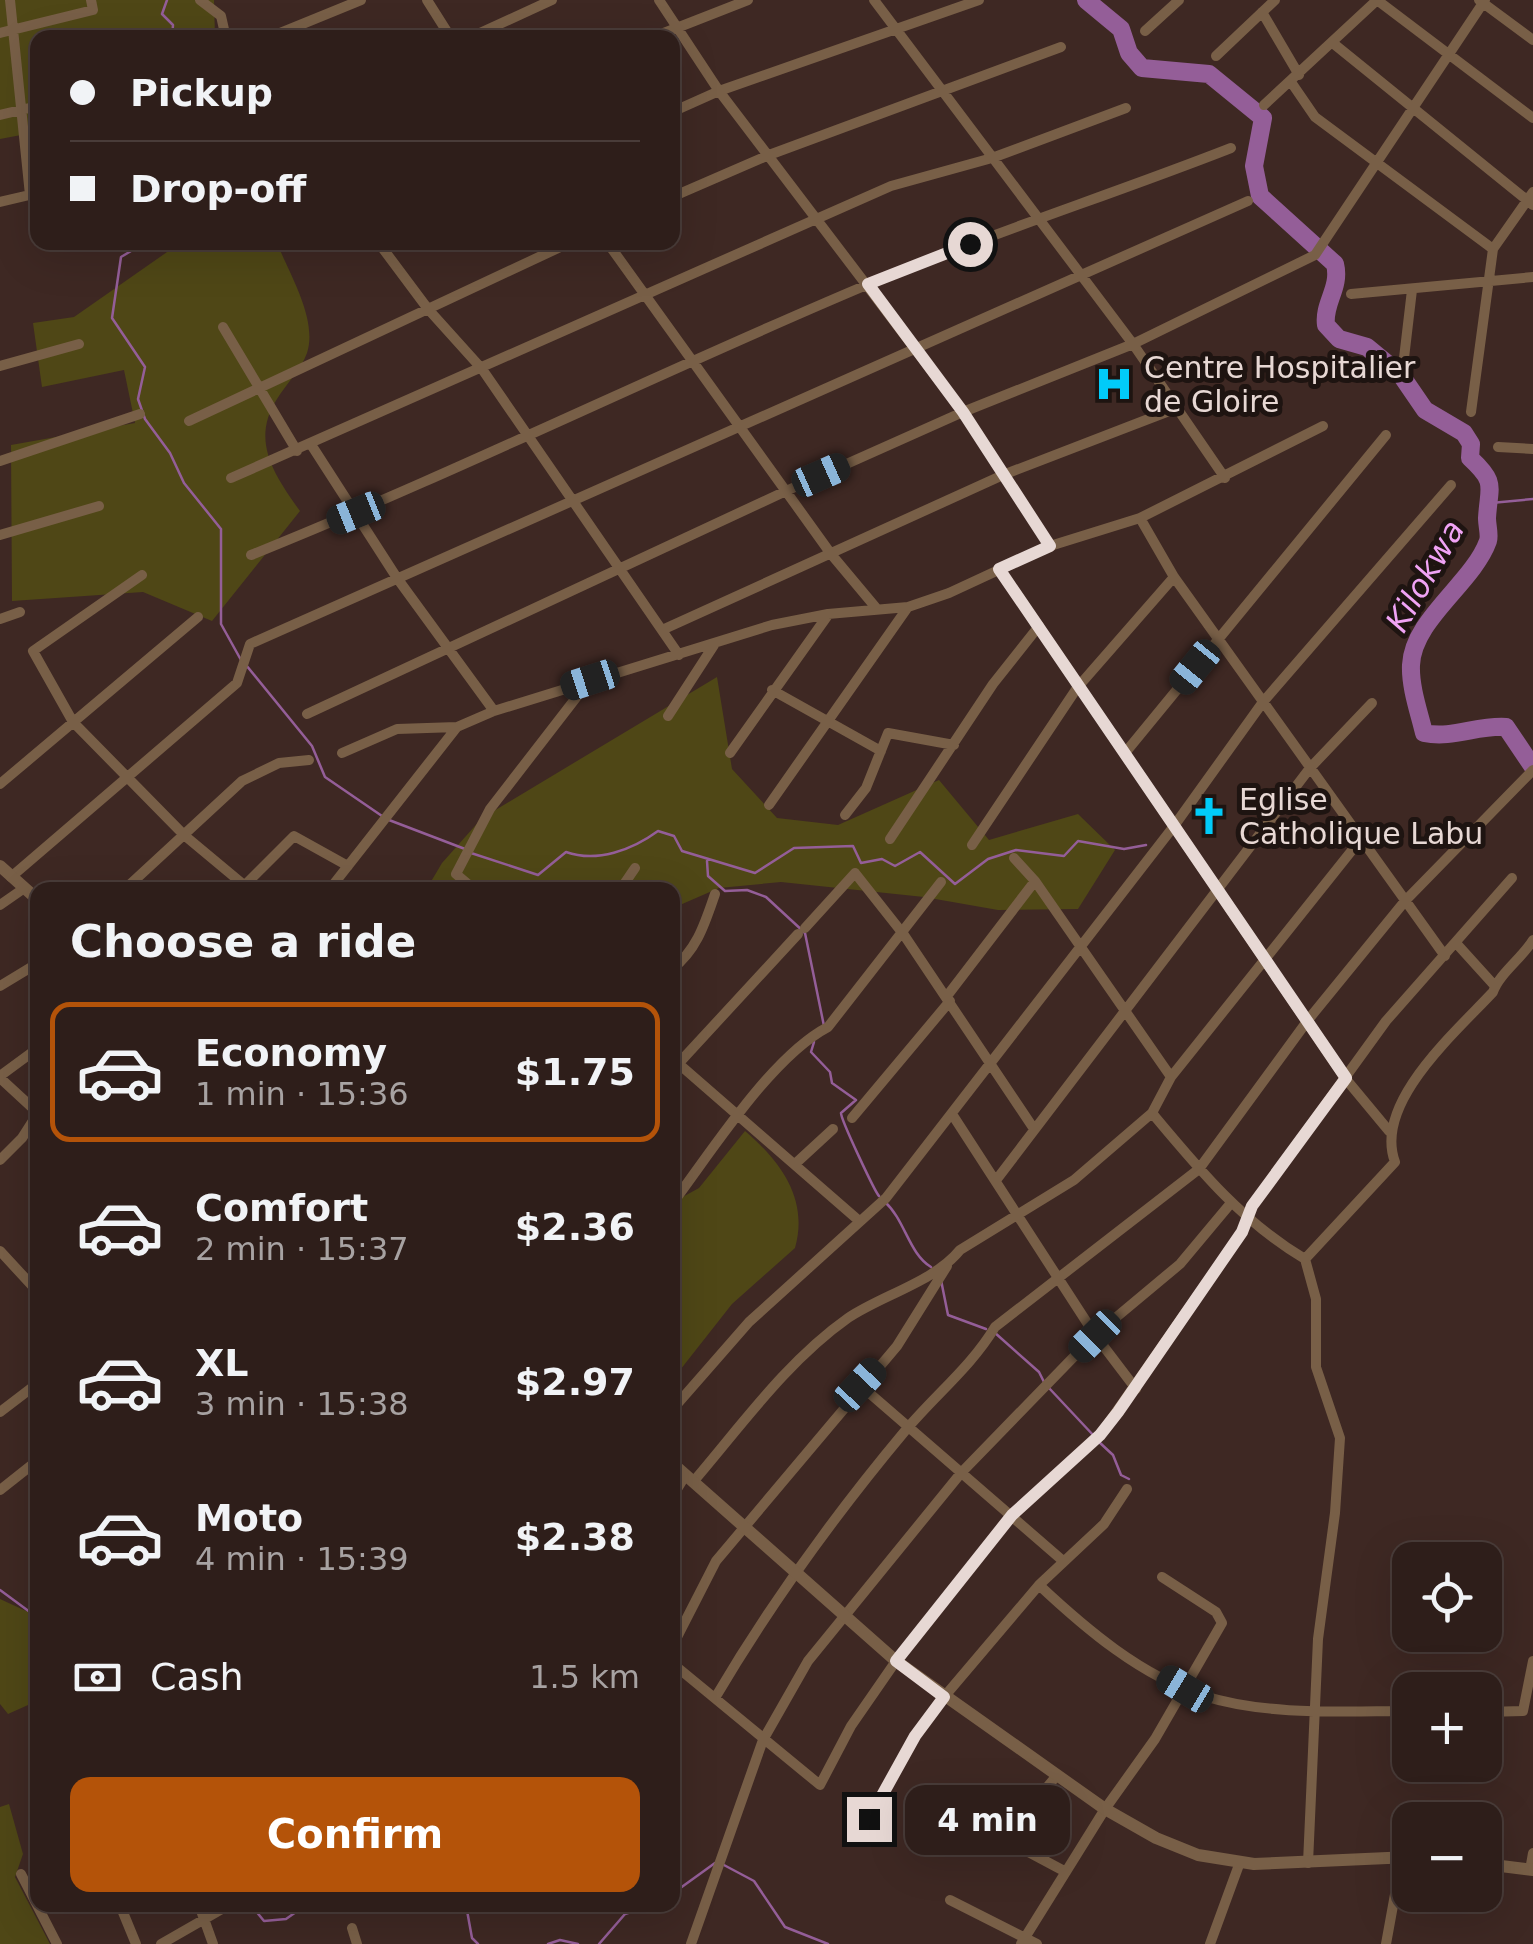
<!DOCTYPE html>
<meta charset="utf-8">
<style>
:root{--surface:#2e1e1a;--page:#3a2b27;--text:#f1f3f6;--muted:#a7a2a2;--line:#493c39;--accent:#b45309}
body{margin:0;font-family:"DejaVu Sans",sans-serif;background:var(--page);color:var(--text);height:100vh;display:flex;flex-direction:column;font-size:38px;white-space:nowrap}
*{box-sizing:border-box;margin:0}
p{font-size:32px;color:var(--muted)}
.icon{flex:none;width:55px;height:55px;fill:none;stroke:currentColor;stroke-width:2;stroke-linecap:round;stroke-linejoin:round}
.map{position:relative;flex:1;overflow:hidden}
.sheet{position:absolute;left:30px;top:882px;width:650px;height:1030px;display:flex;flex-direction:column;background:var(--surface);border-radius:20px;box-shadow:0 10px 40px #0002,0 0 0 2px var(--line)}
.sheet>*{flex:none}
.hud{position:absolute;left:30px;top:30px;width:650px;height:220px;border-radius:20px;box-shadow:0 10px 40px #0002,0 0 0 2px var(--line);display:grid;align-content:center;height:220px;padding:0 40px;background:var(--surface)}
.tools{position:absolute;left:1392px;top:1542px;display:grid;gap:20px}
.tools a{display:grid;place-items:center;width:110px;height:110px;border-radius:20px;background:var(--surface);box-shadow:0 10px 40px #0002,0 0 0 2px var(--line);font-size:50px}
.end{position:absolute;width:45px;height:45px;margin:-22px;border:12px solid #e7d8d4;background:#111;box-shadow:0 0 0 5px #111}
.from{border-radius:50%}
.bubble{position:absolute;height:70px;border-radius:20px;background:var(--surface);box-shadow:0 10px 40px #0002,0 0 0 2px var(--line);font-size:32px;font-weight:700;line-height:70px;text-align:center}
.car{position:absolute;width:30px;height:60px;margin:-30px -15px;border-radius:12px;box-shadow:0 0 8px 2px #0007;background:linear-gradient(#222 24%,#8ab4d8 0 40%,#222 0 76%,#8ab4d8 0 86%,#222 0)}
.hud b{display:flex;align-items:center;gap:35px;height:95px;font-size:38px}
.hud b+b{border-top:2px solid var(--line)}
.hud i{width:25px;height:25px;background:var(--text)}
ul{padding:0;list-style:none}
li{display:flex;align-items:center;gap:30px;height:140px;margin:0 20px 15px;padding:0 20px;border:5px solid transparent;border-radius:20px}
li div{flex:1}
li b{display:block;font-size:38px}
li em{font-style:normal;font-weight:700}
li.selected{border-color:var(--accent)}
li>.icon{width:90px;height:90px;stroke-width:1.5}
h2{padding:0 40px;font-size:45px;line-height:120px}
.pay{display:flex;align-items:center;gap:25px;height:110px;padding:0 40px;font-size:38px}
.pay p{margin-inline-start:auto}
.primary-button{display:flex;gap:20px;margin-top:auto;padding:20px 40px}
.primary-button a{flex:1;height:115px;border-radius:20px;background:var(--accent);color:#fff;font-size:40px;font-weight:700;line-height:115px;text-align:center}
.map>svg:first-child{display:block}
.green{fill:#4f4716}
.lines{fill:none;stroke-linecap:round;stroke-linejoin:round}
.stream{stroke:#945e98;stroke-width:2.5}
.river{stroke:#945e98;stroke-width:18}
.minor{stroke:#785f47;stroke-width:10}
.tertiary{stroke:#785f47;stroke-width:12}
.route{stroke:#e7d8d4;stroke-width:12}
.labels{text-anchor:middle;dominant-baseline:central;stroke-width:10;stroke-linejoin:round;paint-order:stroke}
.poi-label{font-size:30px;fill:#e7d8d4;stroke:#1e1411;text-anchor:start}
.water-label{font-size:32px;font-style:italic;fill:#f0a3f5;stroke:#1e1411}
</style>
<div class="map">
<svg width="1533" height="1944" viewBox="0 0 1533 1944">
<rect width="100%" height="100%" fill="#3e2823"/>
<path class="green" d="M0 0H214L215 37 38 38 37 132 0 139Z
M180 243H277C289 273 318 320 307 353 301 370 286 384 277 399 250 441 275 476 300 511L212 621 143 592 12 601 11 445 135 423 124 370 42 387 33 323 74 317Z
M717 677 732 769 777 818 838 825 939 780 989 840 1078 814 1115 850 1078 909 998 910 924 897 781 882 719 888 673 908 672 890H426L442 863 482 818Z
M745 1131C780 1161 809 1199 795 1248L732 1304 673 1379V1198L679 1199 699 1188Z
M0 1599 37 1616V1701L8 1714 0 1704Z
M9 1804 23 1854 15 1877 50 1944H0V1807Z"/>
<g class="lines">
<path class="stream" d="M167 0 162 14 173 25 172 38
M133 242 131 251 121 257 112 318 145 367 138 399 145 419 170 453 184 483 221 529V624L241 660
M1491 503 1533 499
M246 665 312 746 325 777 382 816
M389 820 465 849
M471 853 538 875 566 852C597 863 632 850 658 831L674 836 682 851 755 873 794 848 853 846 861 863 882 859 895 866 920 852 955 884 988 859 1016 850 1064 856 1078 841 1124 849 1146 845
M707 861 708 876 725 891 747 890 766 897 805 933 824 1026
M814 1042 811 1052 830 1072 832 1083 856 1100 841 1113C841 1120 875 1192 879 1196
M885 1202C905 1220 909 1254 931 1267
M941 1280 948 1315 986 1329
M994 1332 1039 1372 1044 1382
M1049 1388 1094 1436
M1099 1442 1113 1455 1121 1475 1129 1479
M0 1590 38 1618
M722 1864 754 1881 785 1927 828 1944
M672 1894 715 1863
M251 1905 264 1921 286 1919 306 1905
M466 1905 472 1938 478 1944
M548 1944 560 1940 578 1944
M599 1944 625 1914 653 1905"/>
<path class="river" d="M1086 0 1121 29 1129 53 1142 68 1209 74 1263 118 1254 166 1260 196 1335 264C1341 288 1323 303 1326 325L1339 339 1367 347 1401 375 1425 410 1464 433 1471 444 1470 458C1497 483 1489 485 1487 518 1487 526 1490 535 1488 541 1473 583 1413 619 1411 665 1410 687 1419 712 1424 733 1453 739 1477 725 1506 727L1533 767"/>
<path class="minor" d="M10 0 30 195
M200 0 221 16 226 38
M427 0 451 38
M659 0 719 91 963 412 1050 546
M874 0 1133 344 1225 478
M1377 0 1533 118
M1479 0 1533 40
M1262 12 1299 75
M1145 31 1179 0
M0 33 93 10 91 0
M268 38 361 0
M469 38 552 0
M651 38 748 0
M1334 44 1533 205
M1216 56 1275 0
M1291 82 1315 117 1493 249
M1264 105 1377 0
M672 112 719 91 979 0
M0 115 38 106
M672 197 769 155 1061 47
M0 202 38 193
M378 242 428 309 482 369 679 655
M607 242 831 554 877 609
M203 243V242
M1351 294 1533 277
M223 327 297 451
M1404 358 1412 290
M0 366 79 344
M1471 412 1493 249 1533 192
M189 421 571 242
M312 446 397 578 494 711
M1498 447 1533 449
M0 461 140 414
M231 478 891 186 992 158 1126 108
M1140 518 1174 577 1445 956
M0 535 99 506
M251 555C460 471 662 371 869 284 988 234 1111 195 1231 148
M999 569 1345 1078 1389 1131
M142 575 33 651 73 722 184 835 250 890
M0 619 20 612
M662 630 1003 475 1177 408
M772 690 881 751
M307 714 786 491 963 412 1133 344 1315 255 1485 0
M668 716 714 645
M342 753 397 729 457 727
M730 753 828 615
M1125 753 1386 435
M0 784 198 617
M769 805 908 607
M845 815 866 788 888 733 954 745
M890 839 993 684 1039 626
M972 845 1077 688 1174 577
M1014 858 1035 881 1171 1077
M11 877 237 683 250 644 1248 201
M241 889 294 836 348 866
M124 890 242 781 279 763 309 760
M329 890 457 727 494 711 772 625 828 614 908 607 949 593 1050 546 1140 518 1323 426
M475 890 456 874 490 809 589 681
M620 890 635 868
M0 905 23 889
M805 928 855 873 904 935 1034 1129
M1456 943 1494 985
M672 969C697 950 705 923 715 894
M0 986 38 963
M947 996 1035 881
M672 1058 857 1219
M679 1063 798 934
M0 1076 38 1048
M0 1078 38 1113 22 1138 0 1160
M1152 1113C1198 1168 1242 1222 1305 1259L1316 1299V1367L1340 1438 1335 1513 1318 1639 1308 1863
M952 1114 1095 1335 1136 1389
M852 1118 950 1001
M795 1164 833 1129
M997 1179 1310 768 1372 703
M672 1204C712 1151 771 1057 828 1027L941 882
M0 1251 38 1292
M1305 1259 1395 1162C1373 1103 1456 1032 1493 992 1499 974 1522 958 1533 940
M860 1385 1062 1560
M672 1410 749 1322 886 1198 1174 826 1263 702 1451 485
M0 1412 38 1383
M693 1482C741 1426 787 1361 848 1318 882 1295 934 1282 960 1250L1074 1180 1152 1113 1171 1077 1361 839
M0 1490 38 1460
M672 1497 685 1476
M1039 1585C1086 1629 1141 1676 1204 1696 1268 1716 1344 1711 1410 1711
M672 1647 716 1561 897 1346 947 1266
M672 1663 820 1785 851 1726 896 1661 1012 1515 1100 1435 1242 1232 1252 1206 1386 1021 1512 878
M715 1698C771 1603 834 1516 905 1431 935 1395 971 1367 995 1327L1199 1169 1308 1020 1405 901 1533 770
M1485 1712 1523 1711 1533 1661
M1057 1775C1041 1796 1014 1820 1021 1848L1066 1872
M869 1819 915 1736 944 1697 1039 1585 1104 1524 1127 1489
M1530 1870 1533 1853
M21 1874 57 1944
M950 1900 1037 1944
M120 1905 136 1944
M199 1905 213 1944
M352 1928 357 1944
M161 1944 229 1905
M691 1944 763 1740 808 1661 961 1473 1095 1335 1180 1264 1231 1203
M1021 1944 1105 1809 1155 1739 1222 1623 1216 1612 1162 1577
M1210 1944 1240 1862
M1386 1944 1402 1856"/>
<path class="tertiary" d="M0 866 38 900
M672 1463 896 1661 1105 1809 1156 1838 1198 1855 1254 1864 1410 1857
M1485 1864 1533 1870"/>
</g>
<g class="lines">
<path class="route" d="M869 1819 915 1736 944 1697 896 1661 1012 1515 1100 1435 1118 1412 1242 1232 1252 1206 1346 1078 999 569 1050 546 963 412 868 284 970 244"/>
</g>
<defs>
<g id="hospital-bare" transform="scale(3)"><path d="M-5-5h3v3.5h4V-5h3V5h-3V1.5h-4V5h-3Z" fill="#01cbf9" stroke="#1e1411" stroke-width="2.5" paint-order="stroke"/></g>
<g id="church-bare" transform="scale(3)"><path d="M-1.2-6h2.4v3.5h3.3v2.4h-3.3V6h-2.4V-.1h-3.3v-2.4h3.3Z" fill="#01cbf9" stroke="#1e1411" stroke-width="2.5" paint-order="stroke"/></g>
</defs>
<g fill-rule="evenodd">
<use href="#hospital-bare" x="1114" y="384"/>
<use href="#church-bare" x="1209" y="816"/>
</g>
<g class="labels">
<g class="poi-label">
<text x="1144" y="367">Centre Hospitalier<tspan x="1144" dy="34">de Gloire</tspan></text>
<text x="1239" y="799">Eglise<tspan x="1239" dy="34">Catholique Labu</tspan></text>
</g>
<g class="water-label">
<text transform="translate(1425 576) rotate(-60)">Kilokwa</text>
</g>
</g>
</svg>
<div class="tools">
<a><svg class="icon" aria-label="locate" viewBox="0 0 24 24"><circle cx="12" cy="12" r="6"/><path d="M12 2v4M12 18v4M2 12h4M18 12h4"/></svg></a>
<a>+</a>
<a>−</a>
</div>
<i class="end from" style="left:970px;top:244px"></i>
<i class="end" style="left:869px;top:1819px"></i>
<div class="bubble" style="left:905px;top:1785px;width:165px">4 min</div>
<i class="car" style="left:821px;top:475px;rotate:66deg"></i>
<i class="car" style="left:356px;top:513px;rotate:248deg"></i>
<i class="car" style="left:1195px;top:667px;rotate:219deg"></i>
<i class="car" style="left:590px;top:680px;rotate:252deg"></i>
<i class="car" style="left:1095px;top:1336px;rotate:225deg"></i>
<i class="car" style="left:860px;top:1385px;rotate:43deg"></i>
<i class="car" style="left:1185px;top:1689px;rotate:301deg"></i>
<div class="hud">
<b><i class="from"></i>Pickup</b>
<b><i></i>Drop-off</b>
</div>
<section class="sheet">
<h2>Choose a ride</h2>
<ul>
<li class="selected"><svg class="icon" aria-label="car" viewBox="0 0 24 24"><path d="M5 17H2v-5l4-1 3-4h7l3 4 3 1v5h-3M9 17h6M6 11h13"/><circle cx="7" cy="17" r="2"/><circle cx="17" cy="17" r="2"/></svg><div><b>Economy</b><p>1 min · 15:36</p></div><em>$1.75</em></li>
<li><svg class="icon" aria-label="car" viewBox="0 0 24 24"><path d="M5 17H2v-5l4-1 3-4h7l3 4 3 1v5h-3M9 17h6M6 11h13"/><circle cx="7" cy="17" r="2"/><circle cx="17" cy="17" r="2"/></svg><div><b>Comfort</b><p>2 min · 15:37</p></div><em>$2.36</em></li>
<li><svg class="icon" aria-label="car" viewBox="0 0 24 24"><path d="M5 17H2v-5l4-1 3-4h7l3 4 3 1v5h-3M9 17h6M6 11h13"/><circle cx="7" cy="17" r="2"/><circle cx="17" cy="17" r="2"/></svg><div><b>XL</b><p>3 min · 15:38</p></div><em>$2.97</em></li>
<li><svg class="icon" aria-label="car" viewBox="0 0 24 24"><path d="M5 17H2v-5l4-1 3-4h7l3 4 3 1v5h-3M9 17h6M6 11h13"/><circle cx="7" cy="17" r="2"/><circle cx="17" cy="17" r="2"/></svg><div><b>Moto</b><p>4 min · 15:39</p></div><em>$2.38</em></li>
</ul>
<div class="pay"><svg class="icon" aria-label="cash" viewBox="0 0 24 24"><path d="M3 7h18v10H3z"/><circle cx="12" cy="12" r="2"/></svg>Cash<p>1.5 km</p></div>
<div class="primary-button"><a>Confirm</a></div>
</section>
</div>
